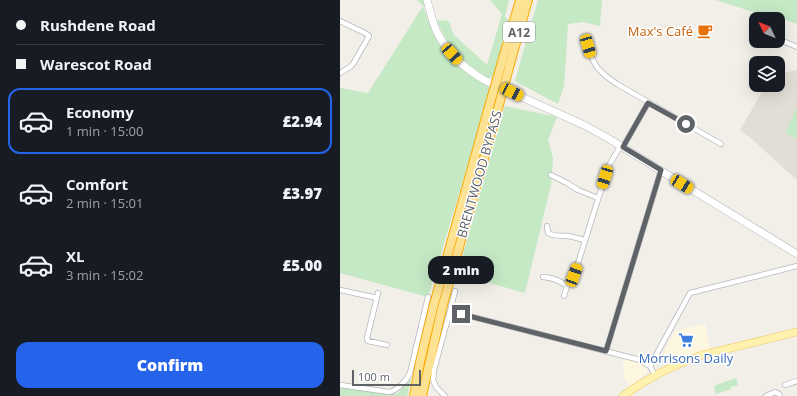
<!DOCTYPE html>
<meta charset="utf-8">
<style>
:root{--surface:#171b24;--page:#242831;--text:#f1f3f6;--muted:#9ea1a6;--line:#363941;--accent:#2563eb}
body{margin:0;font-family:"Open Sans",sans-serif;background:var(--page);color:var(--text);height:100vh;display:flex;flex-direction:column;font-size:15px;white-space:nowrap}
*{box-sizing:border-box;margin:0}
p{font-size:13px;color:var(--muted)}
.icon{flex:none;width:22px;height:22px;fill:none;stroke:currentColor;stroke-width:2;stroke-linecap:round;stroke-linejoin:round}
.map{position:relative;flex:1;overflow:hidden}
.details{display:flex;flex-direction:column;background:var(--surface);width:340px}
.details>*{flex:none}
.banner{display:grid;align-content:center;height:88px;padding:0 16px;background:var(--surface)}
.needle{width:26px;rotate:313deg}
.controls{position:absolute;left:409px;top:12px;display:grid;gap:8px}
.controls a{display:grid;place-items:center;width:36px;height:36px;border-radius:8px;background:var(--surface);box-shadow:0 4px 16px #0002;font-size:20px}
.scale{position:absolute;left:12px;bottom:10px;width:69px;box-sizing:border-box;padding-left:4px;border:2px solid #5f6368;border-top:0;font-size:11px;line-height:14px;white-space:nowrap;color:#5f6368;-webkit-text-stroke:3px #fff;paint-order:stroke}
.end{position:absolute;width:18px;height:18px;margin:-9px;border:5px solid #5f6368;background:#fff;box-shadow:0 0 0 2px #fff}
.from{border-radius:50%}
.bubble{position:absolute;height:28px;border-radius:12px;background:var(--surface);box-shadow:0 4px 16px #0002;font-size:13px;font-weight:800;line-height:28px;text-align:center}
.car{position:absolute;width:12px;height:24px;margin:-12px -6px;border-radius:5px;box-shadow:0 0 3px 1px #0007;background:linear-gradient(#f5c518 24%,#345 0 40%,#f5c518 0 76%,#345 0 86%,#f5c518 0)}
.banner b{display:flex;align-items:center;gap:14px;height:38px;font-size:15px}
.banner b+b{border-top:1px solid var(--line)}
.banner i{width:10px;height:10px;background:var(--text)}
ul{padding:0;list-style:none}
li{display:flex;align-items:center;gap:12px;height:66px;margin:0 8px 6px;padding:0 8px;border:2px solid transparent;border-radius:12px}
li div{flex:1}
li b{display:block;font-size:15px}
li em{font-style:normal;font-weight:800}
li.active{border-color:var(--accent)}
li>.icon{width:36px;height:36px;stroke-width:1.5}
.cta{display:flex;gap:8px;margin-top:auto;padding:8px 16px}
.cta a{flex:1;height:46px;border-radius:12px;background:var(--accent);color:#fff;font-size:16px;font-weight:800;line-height:46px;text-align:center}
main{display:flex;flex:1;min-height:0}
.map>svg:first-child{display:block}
.commercial{fill:#fef7e0}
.education{fill:#e1ded6}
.green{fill:#c5e8c5}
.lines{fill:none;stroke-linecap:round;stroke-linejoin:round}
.street-casing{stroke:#b5b8bc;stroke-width:6}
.secondary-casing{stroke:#b6babf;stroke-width:8}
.primary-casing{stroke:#f2c960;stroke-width:8}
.highway-casing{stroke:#f9ab00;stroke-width:10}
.street{stroke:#fff;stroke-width:4.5}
.secondary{stroke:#fff;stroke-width:7}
.primary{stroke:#fff2af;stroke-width:7}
.highway{stroke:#fde293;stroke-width:8}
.highway-bridge-casing{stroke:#f9ab00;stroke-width:10;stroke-linecap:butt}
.highway-bridge{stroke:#fde293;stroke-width:8}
.route{stroke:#5f6368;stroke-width:5}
.labels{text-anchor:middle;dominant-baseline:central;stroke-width:3;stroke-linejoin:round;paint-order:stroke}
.shield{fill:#fff;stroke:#8f9295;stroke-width:1}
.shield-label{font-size:12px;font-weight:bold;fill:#5f6368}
.food-label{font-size:13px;fill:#c56008;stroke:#fff;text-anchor:end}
.street-label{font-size:13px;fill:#5f6368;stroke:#fff}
.shop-label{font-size:13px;fill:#366cbe;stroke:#fff}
</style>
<main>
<section class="details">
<div class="banner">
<b><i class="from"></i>Rushdene Road</b>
<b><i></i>Warescot Road</b>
</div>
<ul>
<li class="active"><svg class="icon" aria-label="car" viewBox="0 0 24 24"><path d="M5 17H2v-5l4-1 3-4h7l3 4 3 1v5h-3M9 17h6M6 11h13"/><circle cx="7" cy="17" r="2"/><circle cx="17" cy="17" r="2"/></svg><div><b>Economy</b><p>1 min · 15:00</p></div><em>£2.94</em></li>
<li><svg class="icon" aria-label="car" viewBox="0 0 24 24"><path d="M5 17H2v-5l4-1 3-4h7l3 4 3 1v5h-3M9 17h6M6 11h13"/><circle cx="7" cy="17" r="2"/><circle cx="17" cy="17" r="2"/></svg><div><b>Comfort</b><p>2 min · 15:01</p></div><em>£3.97</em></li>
<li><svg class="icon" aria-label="car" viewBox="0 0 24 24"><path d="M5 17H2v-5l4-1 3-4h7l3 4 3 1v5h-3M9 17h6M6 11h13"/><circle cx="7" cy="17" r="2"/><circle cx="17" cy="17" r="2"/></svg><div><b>XL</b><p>3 min · 15:02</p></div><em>£5.00</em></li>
</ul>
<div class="cta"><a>Confirm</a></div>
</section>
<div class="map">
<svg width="457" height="396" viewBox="0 0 457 396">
<rect width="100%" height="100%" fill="#f1efe8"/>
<path class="commercial" d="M365 324 370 349 335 358 334 356 321 358 335 331Z
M283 358 301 363 304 365 307 369 306 374 290 386 284 378Z"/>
<path class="education" d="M457 70V180L413 140 400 130 426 85H438V74Z"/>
<path class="green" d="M77 0H87L88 3 83 6 89 23 100 43 116 63 123 70 150 86 138 131 88 297 0 273V88L28 93 83 6Z
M150 0H169L165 17 169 20 155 70 152 77 148 78C123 62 109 50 97 21 103 20 107 19 111 24L110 25 114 35 147 65 162 14Z
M198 0H262L260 26 243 22 228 24 224 86 218 104 175 81Z
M376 0H457V24L440 18 437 12 435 19Z
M165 106 217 117 208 140 213 158 211 185 185 293 124 276 122 282 115 283Z
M457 107V139L445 133Z
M396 378 398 385 391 387V389L376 394 374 386Z
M71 379 67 396H0V387L52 394H57Z"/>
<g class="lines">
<g class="street-casing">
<path id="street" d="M0 21 25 33 29 36 13 64 10 67 0 73
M438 39 457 47
M248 46C254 67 259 72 277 84L381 144
M283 147 308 103
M211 175 227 183 238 190 258 198
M207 226 208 233C215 237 221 235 228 236 234 237 240 239 245 240
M203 277C214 278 218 280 227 286
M0 290 37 298
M38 293 27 338 28 341 47 345
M224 296 227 286 234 275 239 260 265 177 267 169 281 145
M110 311 115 291
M266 351 321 170
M310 366 350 293 457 266
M0 385 49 392C57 391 67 380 70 373L88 297
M445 385 457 381
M105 396 96 387 93 380 94 370 110 311 300 360 310 366 315 375
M426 396 435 392 439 394 440 396"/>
</g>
<g class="secondary-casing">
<path id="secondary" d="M87 0C90 10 92 21 96 30 106 52 124 68 144 80L244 125 266 137 457 254"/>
</g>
<g class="primary-casing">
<path id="primary" d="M283 396C307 378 334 365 362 355L457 332"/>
</g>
<g class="highway-casing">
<path id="highway" d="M162 62 180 0
M170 64 188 0
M74 396 80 362 93 308 148 110
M82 396 102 308 157 112"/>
</g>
<use href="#street" class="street"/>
<use href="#secondary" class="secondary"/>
<use href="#primary" class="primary"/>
<use href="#highway" class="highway"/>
<g class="highway-bridge-casing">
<path id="highway-bridge" d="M148 110 162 62
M157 112 170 64"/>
</g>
<use href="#highway-bridge" class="highway-bridge"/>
</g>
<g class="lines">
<path class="route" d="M121 314 266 351 321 170 283 147 308 103 346 124"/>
</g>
<defs>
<g id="cafe-bare" transform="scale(1.2)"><path d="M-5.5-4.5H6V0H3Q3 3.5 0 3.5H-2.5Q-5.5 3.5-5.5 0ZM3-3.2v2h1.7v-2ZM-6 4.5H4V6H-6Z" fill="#e8710a" stroke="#fff" stroke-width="2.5" paint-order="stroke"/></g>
<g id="supermarket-bare" transform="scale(1.2)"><path d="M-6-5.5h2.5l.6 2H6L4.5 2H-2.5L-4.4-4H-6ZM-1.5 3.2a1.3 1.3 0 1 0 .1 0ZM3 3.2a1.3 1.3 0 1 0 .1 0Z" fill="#3f7fe0" stroke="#fff" stroke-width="2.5" paint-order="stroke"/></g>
</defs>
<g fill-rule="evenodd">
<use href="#cafe-bare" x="365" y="31"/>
<use href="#supermarket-bare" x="346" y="340"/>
</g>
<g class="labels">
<rect class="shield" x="163" y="22" width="32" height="20" rx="3"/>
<g class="shield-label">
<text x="179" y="32">A12</text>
</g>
<g class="food-label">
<text x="353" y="31">Max's Café</text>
</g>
<g class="street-label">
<text transform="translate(139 174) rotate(-74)">BRENTWOOD BYPASS</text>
</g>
<g class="shop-label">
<text x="346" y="358">Morrisons Daily</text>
</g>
</g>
</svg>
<div class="controls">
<a><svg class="needle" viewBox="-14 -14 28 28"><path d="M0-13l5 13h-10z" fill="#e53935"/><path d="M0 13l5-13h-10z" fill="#9ea1a6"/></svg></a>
<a><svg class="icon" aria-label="layers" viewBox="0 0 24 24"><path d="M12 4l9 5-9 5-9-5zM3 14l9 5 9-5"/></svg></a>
</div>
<div class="scale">100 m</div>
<i class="end from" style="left:346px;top:124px"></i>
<i class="end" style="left:121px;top:314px"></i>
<div class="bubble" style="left:88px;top:256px;width:66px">2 min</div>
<i class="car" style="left:248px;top:46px;rotate:164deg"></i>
<i class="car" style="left:112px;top:54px;rotate:138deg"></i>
<i class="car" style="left:172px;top:92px;rotate:116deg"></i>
<i class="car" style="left:265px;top:177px;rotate:197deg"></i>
<i class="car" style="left:342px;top:184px;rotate:121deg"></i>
<i class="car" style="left:234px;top:275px;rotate:20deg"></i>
</div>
</main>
